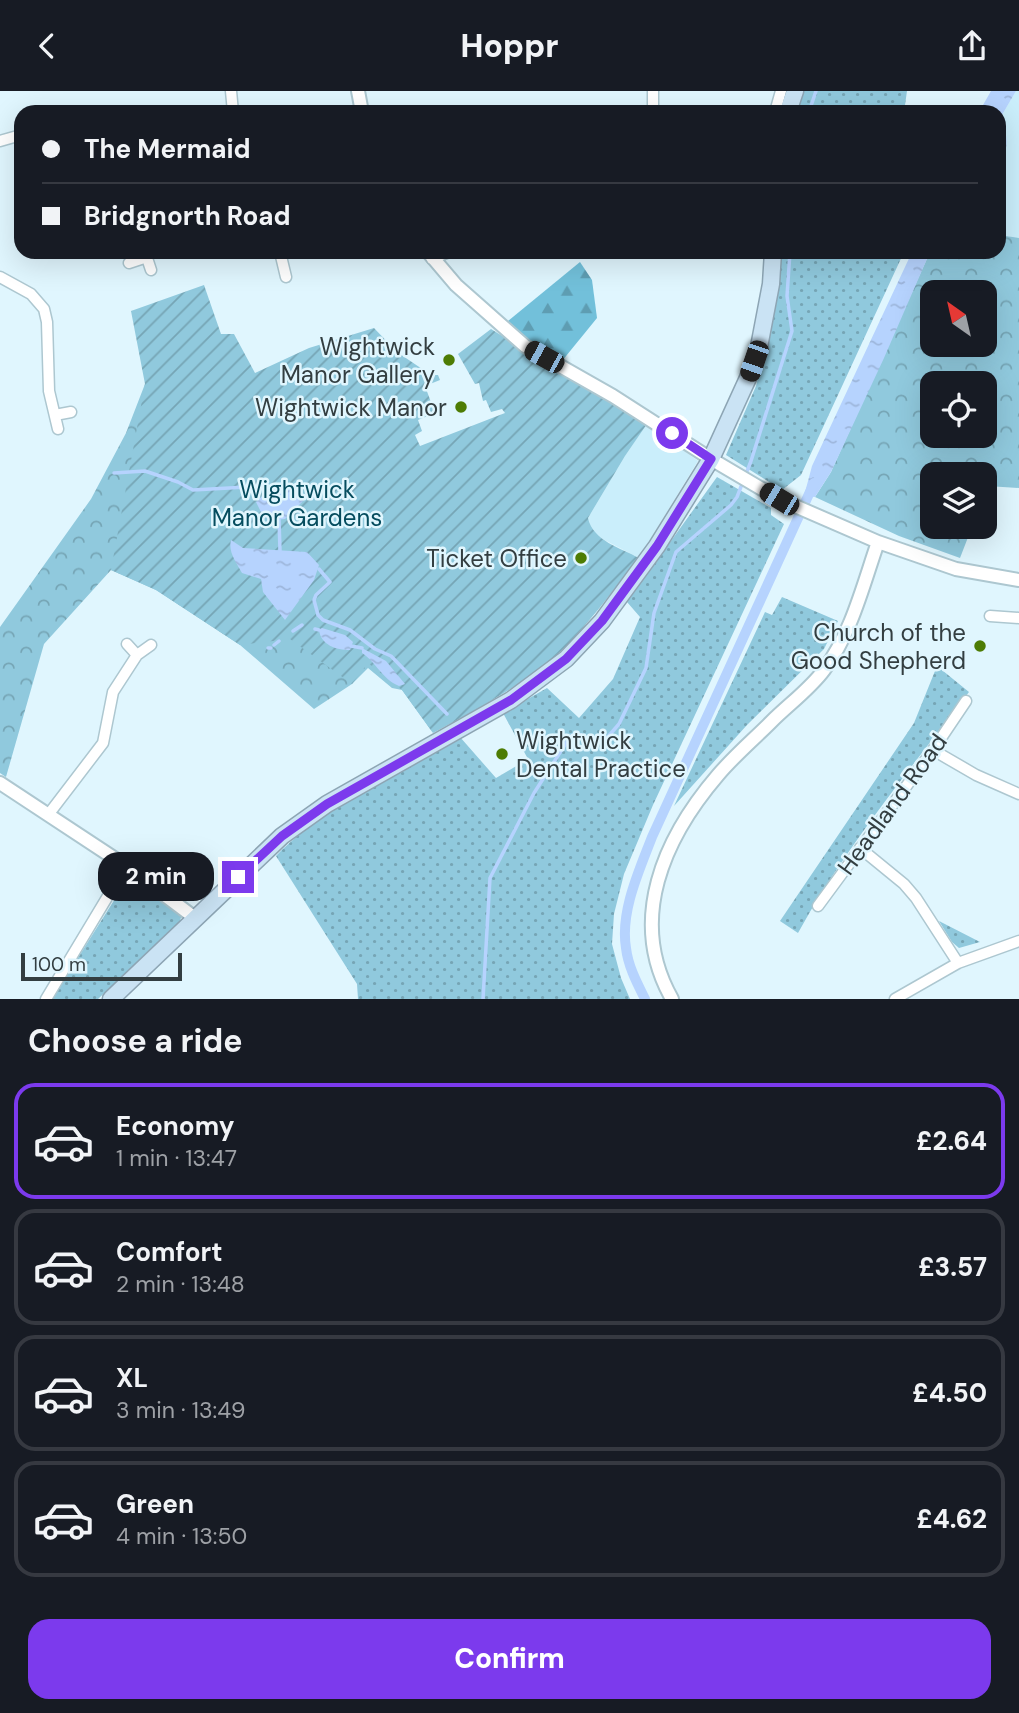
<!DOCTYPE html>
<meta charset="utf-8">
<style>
:root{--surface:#171b24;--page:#20242c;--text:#f1f3f6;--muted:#9ea1a6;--line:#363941;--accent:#7c3aed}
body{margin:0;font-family:"DM Sans",sans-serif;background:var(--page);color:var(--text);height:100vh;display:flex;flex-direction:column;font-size:26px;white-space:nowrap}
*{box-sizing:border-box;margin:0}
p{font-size:23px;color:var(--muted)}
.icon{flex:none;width:38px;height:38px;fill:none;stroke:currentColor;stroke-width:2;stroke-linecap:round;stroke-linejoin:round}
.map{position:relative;height:908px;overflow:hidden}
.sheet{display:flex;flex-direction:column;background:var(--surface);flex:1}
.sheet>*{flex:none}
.hud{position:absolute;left:14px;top:14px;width:992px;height:154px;border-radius:21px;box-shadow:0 7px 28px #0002;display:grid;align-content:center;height:154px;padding:0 28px;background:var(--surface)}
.needle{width:46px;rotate:326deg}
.tools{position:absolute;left:920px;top:189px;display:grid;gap:14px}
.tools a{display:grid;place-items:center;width:77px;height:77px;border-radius:14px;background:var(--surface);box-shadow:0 7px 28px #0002;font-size:35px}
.scale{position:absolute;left:21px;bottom:18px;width:161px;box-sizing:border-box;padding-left:7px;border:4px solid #333e41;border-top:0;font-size:19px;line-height:24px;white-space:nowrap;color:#333e41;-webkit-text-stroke:5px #e0f6fe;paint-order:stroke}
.end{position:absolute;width:32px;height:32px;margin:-16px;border:9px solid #7c3aed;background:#fff;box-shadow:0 0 0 4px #fff}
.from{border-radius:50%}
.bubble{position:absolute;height:49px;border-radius:21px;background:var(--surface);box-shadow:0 7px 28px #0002;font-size:23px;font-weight:800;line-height:49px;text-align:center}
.car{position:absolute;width:21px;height:42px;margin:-21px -10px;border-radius:9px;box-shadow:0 0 5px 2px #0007;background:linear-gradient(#222 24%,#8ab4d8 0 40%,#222 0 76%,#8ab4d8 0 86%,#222 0)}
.hud b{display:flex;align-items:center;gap:24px;height:66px;font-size:26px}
.hud b+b{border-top:2px solid var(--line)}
.hud i{width:18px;height:18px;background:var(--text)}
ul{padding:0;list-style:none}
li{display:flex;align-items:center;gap:21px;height:116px;margin:0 14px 10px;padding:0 14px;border:4px solid var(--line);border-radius:21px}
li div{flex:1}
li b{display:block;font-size:26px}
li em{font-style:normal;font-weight:800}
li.on{border-color:var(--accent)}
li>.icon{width:63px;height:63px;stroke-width:1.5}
h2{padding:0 28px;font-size:32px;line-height:84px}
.cta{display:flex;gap:14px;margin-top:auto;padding:14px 28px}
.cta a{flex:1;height:80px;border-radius:21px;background:var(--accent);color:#fff;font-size:28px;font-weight:800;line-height:80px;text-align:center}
header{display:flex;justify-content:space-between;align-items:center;height:91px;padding:0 28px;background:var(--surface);font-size:32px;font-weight:800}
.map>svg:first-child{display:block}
.built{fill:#caeefb}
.grass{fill:url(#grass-dots)}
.forest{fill:url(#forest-firs)}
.park{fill:url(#park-crowns);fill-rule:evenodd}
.garden{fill:url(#garden-furrows)}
.water{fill:url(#water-ripples)}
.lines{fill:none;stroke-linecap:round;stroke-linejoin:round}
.stream{stroke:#b6d3fe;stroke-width:3.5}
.canal{stroke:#b6d3fe;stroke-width:10}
.minor-casing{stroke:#adc7d0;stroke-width:13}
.tertiary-casing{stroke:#adc7d0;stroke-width:16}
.trunk-casing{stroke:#8da5b4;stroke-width:19}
.minor{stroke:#fff;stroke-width:10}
.tertiary{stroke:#fff;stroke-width:12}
.trunk{stroke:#cae3f4;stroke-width:16}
.route{stroke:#7c3aed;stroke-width:9}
.poi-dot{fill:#4d7c04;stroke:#e0f6fe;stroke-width:2.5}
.labels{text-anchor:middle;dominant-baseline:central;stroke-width:5;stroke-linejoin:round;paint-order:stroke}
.poi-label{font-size:24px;fill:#333e41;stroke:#e0f6fe;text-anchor:end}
.park-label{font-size:24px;fill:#054c5e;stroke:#e0f6fe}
.street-label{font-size:24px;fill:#333e41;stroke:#e0f6fe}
</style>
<header><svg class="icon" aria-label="back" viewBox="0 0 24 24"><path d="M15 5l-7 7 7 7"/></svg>Hoppr<svg class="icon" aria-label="share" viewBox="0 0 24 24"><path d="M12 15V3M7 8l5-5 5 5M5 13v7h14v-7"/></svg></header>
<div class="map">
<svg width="1019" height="908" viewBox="0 0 1019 908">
<defs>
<pattern id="grass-dots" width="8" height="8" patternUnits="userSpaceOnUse" patternTransform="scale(1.75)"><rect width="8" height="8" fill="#90c9dd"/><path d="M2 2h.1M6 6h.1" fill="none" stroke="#76a5b5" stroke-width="1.8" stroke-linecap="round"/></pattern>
<pattern id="forest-firs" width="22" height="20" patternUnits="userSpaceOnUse" patternTransform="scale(1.75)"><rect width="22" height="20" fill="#72c0da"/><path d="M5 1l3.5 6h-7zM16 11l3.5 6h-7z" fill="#5e9db2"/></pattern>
<pattern id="park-crowns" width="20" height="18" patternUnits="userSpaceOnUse" patternTransform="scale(1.75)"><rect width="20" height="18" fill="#90c9dd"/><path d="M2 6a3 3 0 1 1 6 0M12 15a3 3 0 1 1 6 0" fill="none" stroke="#76a5b5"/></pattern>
<pattern id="garden-furrows" width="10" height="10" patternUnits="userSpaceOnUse" patternTransform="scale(1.75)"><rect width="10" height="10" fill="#90c9dd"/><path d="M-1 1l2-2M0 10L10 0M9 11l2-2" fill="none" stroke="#76a5b5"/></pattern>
<pattern id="water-ripples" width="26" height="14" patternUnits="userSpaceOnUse" patternTransform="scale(1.75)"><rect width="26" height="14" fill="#b6d3fe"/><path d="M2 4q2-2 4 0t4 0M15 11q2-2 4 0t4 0" fill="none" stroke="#9db6db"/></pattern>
</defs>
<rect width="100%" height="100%" fill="#e0f6fe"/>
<path class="built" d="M1016 0H1019V147L999 144V71L1005 64 1006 39 1002 24Z
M647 333 698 370 639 467 597 445 590 438 588 427 625 365Z"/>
<path class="grass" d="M800 0H907L904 21H796Z
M780 161H904L801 384 782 399 726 364 756 295 776 214Z
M717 386 771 417V424L784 433 653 714 624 783 614 823 612 853 621 887 630 908H358L357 893 276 765C323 716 400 680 460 646L496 687 528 668 503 622 547 597 579 627 613 588 640 526 627 511Z
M782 506 838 530 824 558 747 634 674 715 765 521 772 524Z
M937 575 969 601C911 677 844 758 798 842L780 830 914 632Z
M130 784 182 823 180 830 98 908H52Z
M939 830 980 851 959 857 952 851Z"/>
<path class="forest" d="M580 171 592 189 597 227 562 270 529 251 508 230Z"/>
<path class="park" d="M999 144 1019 147V397L987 395 985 400V383H933V436H972L960 467 899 445 815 406 831 381 930 161H999ZM933 201H985V254H933ZM933 292H985V345H933Z
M145 293 265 369 433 642 402 599 392 597 368 577 352 593 314 618 240 554 156 499 111 479 44 553 6 686 0 682V536L91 408 126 342Z"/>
<path class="garden" d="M204 194 221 243H234L255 282 309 257 374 237 397 261 431 284H438L440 289 425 295 435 322 418 329 422 340 415 344 420 355 505 322 502 318 491 321 486 309 483 310 479 292 475 293 458 263 491 238 600 305 617 314 647 333 625 365 588 427C593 450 621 457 639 467 608 505 578 549 539 579 505 603 469 623 433 642L402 599 368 572 352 593 290 548 240 554 156 499 111 479 145 293 131 220Z"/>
<path class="water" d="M991 0H1016L1002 24C1005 41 1012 56 999 71V21H979Z
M912 161H930L884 267 831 381 815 406 804 405 812 375 826 345Z
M284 391 304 409 285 428 270 429 261 421 256 411 271 397Z
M231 449 243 457 307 461 319 474 314 489 285 529 263 501 261 488 242 482C236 471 228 461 231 449Z
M322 537 345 544 353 551 350 559C336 559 321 554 319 539Z
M362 557 386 570 405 593 399 595C382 588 376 571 362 562Z"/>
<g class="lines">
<path class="stream" d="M809 21 816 0
M114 382 145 380 178 391 193 399 266 395 271 397
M279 428 280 460
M319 478 330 491 316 504 314 509 318 524 323 529 350 539 375 558 391 565 447 623
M315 538 319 539
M293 540 302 534
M274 554 279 550
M351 555 362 557
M268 557H271
M483 908 490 787 534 702 570 646 576 642 595 650 606 648 619 633 646 577 654 522 676 461 731 414 737 406 751 370 792 240 787 205 790 161"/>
<path class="canal" d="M645 908C637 892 628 875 626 857 620 821 639 780 652 746L814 392"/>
<g class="minor-casing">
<path id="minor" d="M231 0 233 21
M653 0V21
M775 21 781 0
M0 50 21 44
M145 161 151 179
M280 161 286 186
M432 168 449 161
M129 172 147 166
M0 186 31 203 44 218 47 231 49 300 58 338
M55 324 71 321
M990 525 1019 527
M127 553 137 564
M933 659 976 684 1019 703
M48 724 103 652 113 601 137 564 151 554
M860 757 904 793 916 807 958 872
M818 815 933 659 966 610
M46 908 126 775
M895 908 958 872 1019 850"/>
</g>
<g class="tertiary-casing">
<path id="tertiary" d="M358 0 362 21
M428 161 456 194 525 255 613 305 711 368 779 408 878 451 956 478 1019 489
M0 692 126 775 195 827
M672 908C627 829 664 747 718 684 734 665 754 648 771 631 788 614 810 598 824 579 852 541 863 494 878 451"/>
</g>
<g class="trunk-casing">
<path id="trunk" d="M788 21 795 0
M111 908 282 745 327 713 511 609 566 568 602 530 657 455 711 368 748 287 759 256 771 193 773 161"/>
</g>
<use href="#minor" class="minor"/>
<use href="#tertiary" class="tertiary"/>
<use href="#trunk" class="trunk"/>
</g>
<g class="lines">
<path class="route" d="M238 786 282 745 327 713 511 609 566 568 602 530 657 455 711 368 672 342"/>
</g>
<g class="poi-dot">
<circle cx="449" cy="269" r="7"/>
<circle cx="461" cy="316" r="7"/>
<circle cx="581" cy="467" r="7"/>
<circle cx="980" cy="555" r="7"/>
<circle cx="502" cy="663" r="7"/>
</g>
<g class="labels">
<g class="poi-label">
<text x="435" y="255">Wightwick<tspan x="435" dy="28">Manor Gallery</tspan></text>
<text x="447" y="316">Wightwick Manor</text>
<text x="567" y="467">Ticket Office</text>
<text x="966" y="541">Church of the<tspan x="966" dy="28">Good Shepherd</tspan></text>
<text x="516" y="649" text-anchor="start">Wightwick<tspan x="516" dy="28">Dental Practice</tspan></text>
</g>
<g class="park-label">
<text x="297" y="398">Wightwick<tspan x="297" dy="28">Manor Gardens</tspan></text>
</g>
<g class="street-label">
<text transform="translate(892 713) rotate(-54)">Headland Road</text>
</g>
</g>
</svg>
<div class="tools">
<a><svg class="needle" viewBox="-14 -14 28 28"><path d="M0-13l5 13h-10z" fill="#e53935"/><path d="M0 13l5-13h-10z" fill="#9ea1a6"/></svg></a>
<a><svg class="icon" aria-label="locate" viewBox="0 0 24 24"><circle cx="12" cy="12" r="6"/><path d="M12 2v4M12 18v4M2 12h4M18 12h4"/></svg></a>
<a><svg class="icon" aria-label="layers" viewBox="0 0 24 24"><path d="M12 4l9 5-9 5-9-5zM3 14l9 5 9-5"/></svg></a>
</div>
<div class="scale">100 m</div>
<i class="end from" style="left:672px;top:342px"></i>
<i class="end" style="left:238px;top:786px"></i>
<div class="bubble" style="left:98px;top:761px;width:116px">2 min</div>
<i class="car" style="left:544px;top:266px;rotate:299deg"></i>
<i class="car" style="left:754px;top:270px;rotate:199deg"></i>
<i class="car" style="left:779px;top:408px;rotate:301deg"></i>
<div class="hud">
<b><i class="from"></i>The Mermaid</b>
<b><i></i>Bridgnorth Road</b>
</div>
</div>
<section class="sheet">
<h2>Choose a ride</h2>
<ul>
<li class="on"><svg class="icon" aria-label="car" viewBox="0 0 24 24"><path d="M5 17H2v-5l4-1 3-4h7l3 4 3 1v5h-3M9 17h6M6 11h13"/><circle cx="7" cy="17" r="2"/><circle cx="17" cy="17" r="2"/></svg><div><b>Economy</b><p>1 min · 13:47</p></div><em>£2.64</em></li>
<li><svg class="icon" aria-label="car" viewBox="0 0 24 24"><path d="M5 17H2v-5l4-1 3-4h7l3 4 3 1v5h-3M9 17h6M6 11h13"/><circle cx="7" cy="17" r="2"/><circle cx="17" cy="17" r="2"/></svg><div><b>Comfort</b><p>2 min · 13:48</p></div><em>£3.57</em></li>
<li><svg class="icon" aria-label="car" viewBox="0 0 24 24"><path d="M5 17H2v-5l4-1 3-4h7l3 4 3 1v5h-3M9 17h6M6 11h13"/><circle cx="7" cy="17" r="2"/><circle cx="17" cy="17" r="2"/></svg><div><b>XL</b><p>3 min · 13:49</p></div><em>£4.50</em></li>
<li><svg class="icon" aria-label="car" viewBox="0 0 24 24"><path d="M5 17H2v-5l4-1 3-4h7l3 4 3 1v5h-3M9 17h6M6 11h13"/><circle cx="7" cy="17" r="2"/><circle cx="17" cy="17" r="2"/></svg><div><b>Green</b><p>4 min · 13:50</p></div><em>£4.62</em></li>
</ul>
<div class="cta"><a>Confirm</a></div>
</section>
